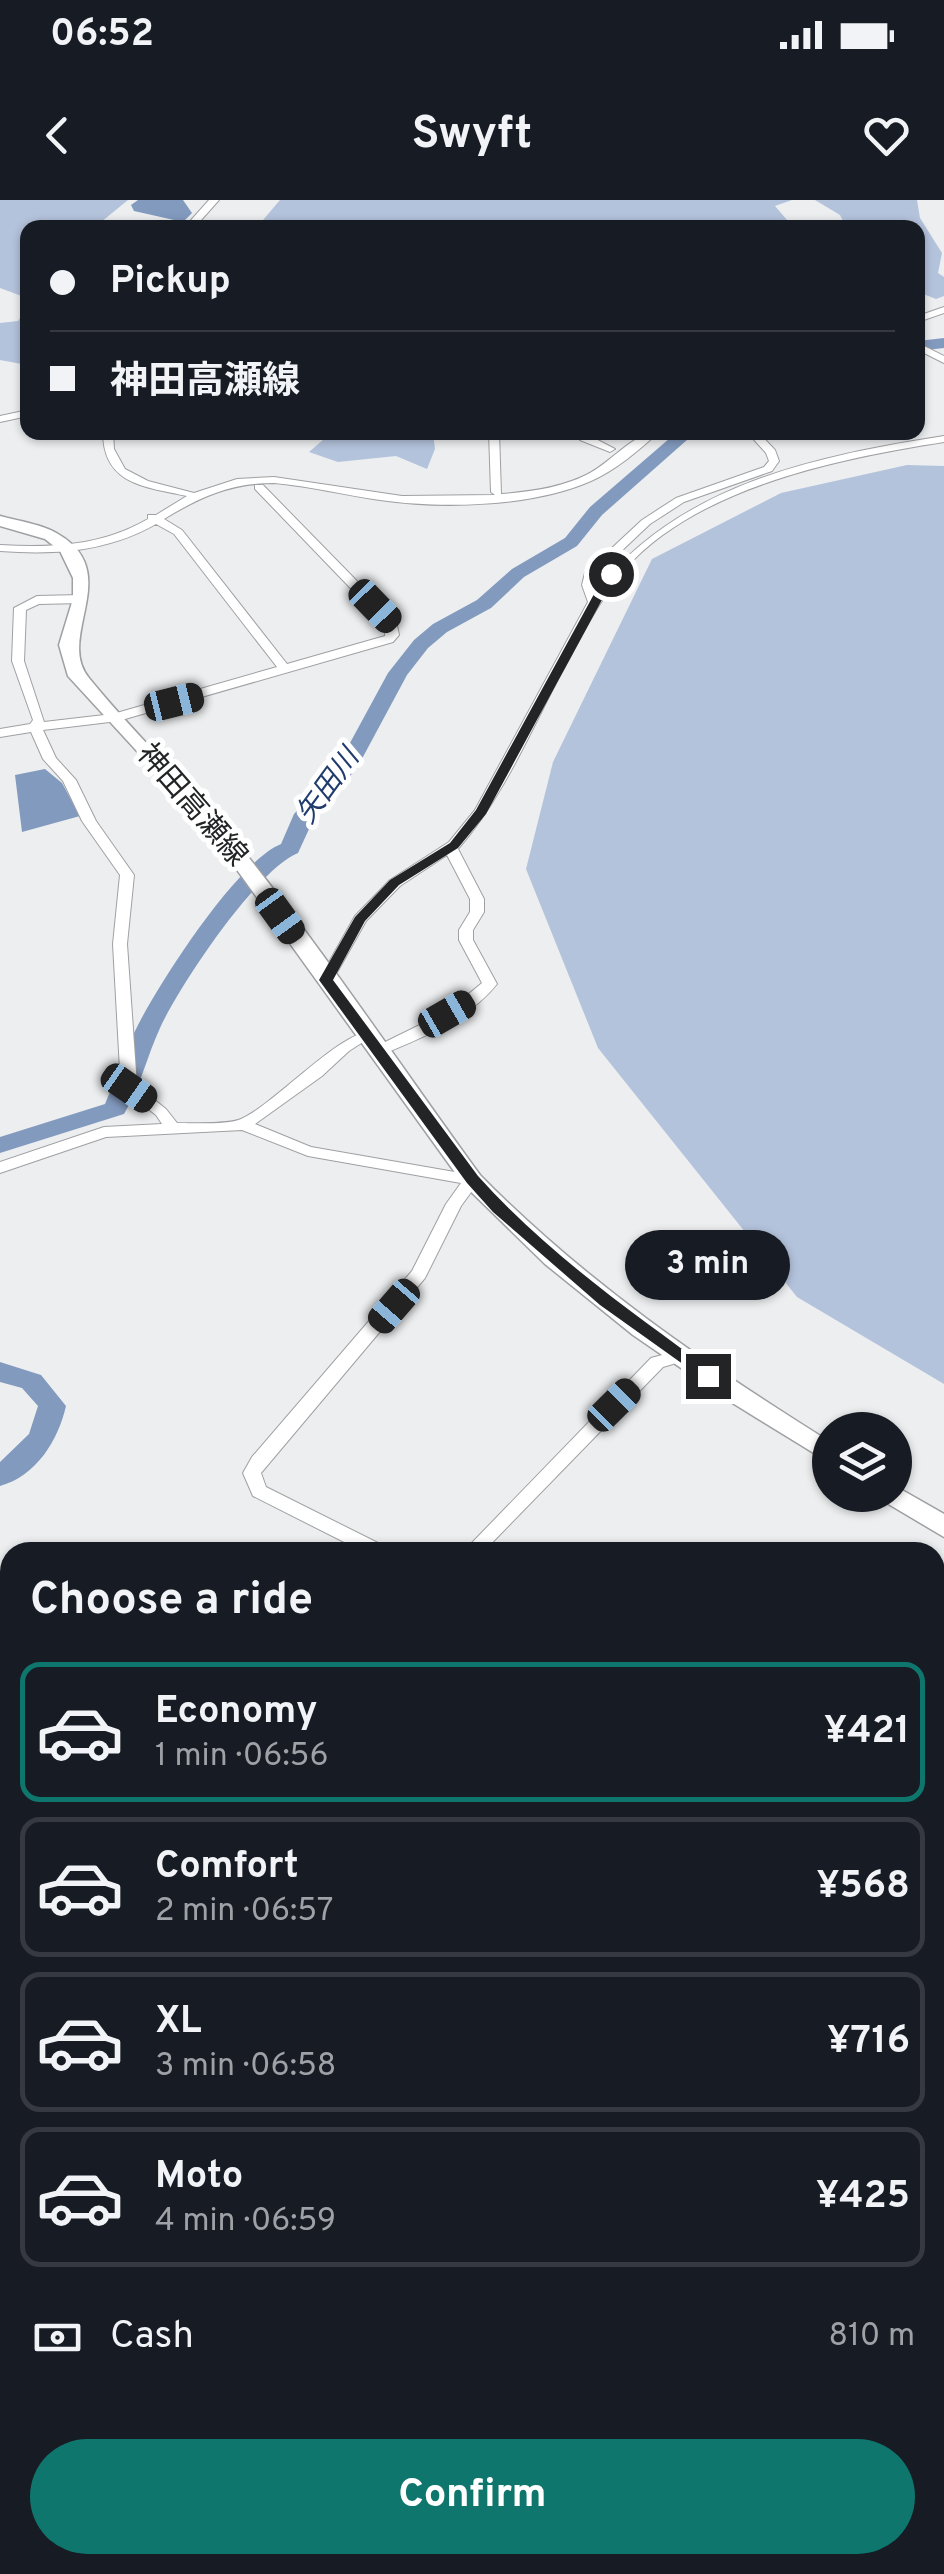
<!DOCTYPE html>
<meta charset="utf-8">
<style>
:root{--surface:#171b24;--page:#20242c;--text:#f1f3f6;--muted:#9ea1a6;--line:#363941;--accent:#0f766e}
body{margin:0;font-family:Overpass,"Noto Sans JP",sans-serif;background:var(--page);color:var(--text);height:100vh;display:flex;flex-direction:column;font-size:38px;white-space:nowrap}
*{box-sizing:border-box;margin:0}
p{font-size:32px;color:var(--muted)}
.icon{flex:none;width:55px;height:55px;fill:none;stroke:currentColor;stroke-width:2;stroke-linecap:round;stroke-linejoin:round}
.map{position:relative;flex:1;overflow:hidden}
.details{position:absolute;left:0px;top:1342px;width:945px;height:1032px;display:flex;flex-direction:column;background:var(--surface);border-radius:30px 30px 0 0;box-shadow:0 2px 8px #0004}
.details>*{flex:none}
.banner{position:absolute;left:20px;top:20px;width:905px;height:220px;border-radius:20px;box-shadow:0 2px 8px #0004;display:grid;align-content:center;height:220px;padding:0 30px;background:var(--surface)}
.fabs{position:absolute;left:812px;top:1212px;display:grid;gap:20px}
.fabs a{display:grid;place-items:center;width:100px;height:100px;border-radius:50%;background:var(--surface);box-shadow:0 2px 8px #0004;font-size:50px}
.end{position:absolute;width:45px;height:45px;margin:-22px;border:12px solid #232425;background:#fff;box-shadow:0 0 0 5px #fff}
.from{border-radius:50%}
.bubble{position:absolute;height:70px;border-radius:35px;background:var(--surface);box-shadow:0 2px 8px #0004;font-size:32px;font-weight:700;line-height:70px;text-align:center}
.car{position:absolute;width:30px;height:60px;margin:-30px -15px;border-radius:12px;box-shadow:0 0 8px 2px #0007;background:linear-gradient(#222 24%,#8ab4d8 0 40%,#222 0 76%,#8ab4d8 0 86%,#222 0)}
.banner b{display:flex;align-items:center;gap:35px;height:95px;font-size:38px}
.banner b+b{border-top:2px solid var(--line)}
.banner i{width:25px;height:25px;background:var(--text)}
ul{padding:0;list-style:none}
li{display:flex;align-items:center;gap:30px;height:140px;margin:0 20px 15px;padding:0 10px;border:5px solid var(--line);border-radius:20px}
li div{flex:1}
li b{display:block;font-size:38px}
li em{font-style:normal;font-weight:700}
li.current{border-color:var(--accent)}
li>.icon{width:90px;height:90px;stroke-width:1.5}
h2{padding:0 30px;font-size:45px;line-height:120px}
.pay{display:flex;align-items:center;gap:25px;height:110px;padding:0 30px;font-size:38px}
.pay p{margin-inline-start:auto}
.primary-button{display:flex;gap:20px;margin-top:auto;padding:20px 30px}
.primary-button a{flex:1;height:115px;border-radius:60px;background:var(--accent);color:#fff;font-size:40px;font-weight:700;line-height:115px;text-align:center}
.status{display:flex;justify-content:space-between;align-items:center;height:70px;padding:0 50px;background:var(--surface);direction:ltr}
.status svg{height:28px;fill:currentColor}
header{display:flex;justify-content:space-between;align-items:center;height:130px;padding:0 30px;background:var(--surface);font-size:45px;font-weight:700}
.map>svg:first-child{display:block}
.green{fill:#b4c3dc}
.water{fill:#839abf}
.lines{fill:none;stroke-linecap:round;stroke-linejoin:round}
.river{fill:#839abf;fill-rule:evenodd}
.street-casing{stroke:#9fa0a3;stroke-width:2}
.secondary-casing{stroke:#9fa0a3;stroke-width:3}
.primary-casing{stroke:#74823f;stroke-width:2}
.street{fill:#fff;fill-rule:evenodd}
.secondary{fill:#fff;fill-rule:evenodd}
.primary{fill:#c6d394;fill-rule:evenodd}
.route{fill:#232425}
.labels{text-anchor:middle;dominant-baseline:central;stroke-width:10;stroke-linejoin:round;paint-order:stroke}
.far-water-label{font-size:28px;font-style:italic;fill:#203c6d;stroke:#fff}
.street-label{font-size:30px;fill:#232425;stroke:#fff}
</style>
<div class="status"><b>06:52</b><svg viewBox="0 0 49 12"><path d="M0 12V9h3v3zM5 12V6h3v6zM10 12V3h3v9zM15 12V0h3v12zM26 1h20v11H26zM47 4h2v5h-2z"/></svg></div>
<header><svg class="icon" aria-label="back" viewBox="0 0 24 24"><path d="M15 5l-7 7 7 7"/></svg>Swyft<svg class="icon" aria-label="heart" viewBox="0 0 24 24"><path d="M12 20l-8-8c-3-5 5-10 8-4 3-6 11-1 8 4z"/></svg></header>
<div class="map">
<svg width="944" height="2374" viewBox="0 0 944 2374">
<rect width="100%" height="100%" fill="#eceef0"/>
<path class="green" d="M0 0H128L95 27 28 28 27 98 0 88Z
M280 0H792L775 6 793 27H217L263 20Z
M815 0H917L920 18 942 53 938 73 944 77V96L936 99 918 92V28L846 27 840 15Z
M27 109V165L0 160V123L18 121Z
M331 233H433L435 249 427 269 396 256 338 262 309 252Z
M907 265 944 266V1184L797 1097 598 848 526 669 553 562 652 359 781 293Z
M935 1807H944V2374H0V1869L10 1867V2365H935Z"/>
<path class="water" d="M138 0H183L192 13 183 22 134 11 131 5Z
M45 569 62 583 80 616 22 632 15 575Z"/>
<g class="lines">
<path class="river" d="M944 138V148L918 151V141Z
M677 232H696L602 315 577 346 524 377 491 408 447 432 428 448 407 475 357 568 315 616 298 653C257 669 179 786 160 828 147 856 140 888 124 914L0 953V937L105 904C116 878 125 850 138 825 161 780 237 662 281 644L294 614 338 565 388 473 414 440 433 424 477 400 512 369 565 338 590 307Z
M0 1162 41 1175 66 1206C58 1241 36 1276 0 1286V1262L29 1234 38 1206 22 1188 0 1182Z
M0 1514H10V1540H0Z
M944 1638V1666L935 1668V1640Z"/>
<g class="street-casing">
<path id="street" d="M209 0H219L194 28H184Z
M944 107V113L918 122V116Z
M918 143 944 156V163L918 150Z
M28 210V216L0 222V216Z
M103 232H113L114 249 125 269 148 281 194 293 237 279 274 277 402 296 495 295 491 292 489 232H499L501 294C529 292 560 288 586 275 610 264 633 232 659 232 639 250 616 270 591 281 532 307 442 309 380 300 344 295 310 286 274 283 231 283 200 297 164 319L182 330 287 464 385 436 386 425 255 289V285H263L396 421 399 435 393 442 118 521 43 530 56 558 76 580 96 621 134 675 127 744 137 886 166 909 177 923C193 923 228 925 241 919 275 904 342 829 372 832L374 835 349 851 322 876 255 924 311 947 472 975 480 980 461 1006 425 1078 261 1273 266 1287 386 1347 388 1352H364L253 1296 243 1273 252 1257 412 1071 446 1004 461 983 308 956 242 930 106 937 0 973V962L104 927 162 924 156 915 121 888 113 744 120 675 82 621 63 581 43 559 31 532 0 537V529L30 524 33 520 12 461 14 408 37 396 81 395 87 399 81 403 39 404 26 410 24 461 44 522 113 514 277 467 174 334 156 324C107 352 55 355 0 351V345C53 348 101 346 148 319V315H156L187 296C146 287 103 285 103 232Z
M580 232H590V236L615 249 610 252 580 240Z
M747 232H758L775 250 779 261 772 271 684 302 650 324 595 376 596 391C680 284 816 256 944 236V242C841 258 697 287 625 369 597 402 579 442 558 479 528 537 501 600 458 649L484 699V712L473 730V740L497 784C469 819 424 837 383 854H373L370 851 373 848 448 811 482 783 459 740V730L470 712V699L447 655 400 686 366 721 331 783H321L319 780 355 716 390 680 449 642 475 610 588 402 582 385 585 373 642 320 676 298 764 267 769 261 766 253Z
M677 1151 683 1153 686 1157 683 1161 663 1167 483 1352H463L651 1158Z
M0 1590 10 1593V1609L0 1606Z
M944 1605V1623L935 1625V1607Z"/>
</g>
<g class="secondary-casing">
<path id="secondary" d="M0 316C18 321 42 324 58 334 125 373 55 437 89 478 135 535 190 586 237 643 323 749 399 864 480 975 584 1081 704 1163 830 1242V1263L726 1199 633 1135 545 1064 464 985 227 656 179 597 68 476 59 445 73 399V378L60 351 45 339 0 326Z
M895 1286 944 1314V1337L885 1302 881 1295H895Z"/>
</g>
<g class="primary-casing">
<path id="primary" d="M944 1441V1465L935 1466V1442Z
M10 1613V1641L0 1645V1617Z"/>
</g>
<use href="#street" class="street"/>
<use href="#secondary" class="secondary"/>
<use href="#primary" class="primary"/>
</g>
<path class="route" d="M611 371 616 374 486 614 458 648 399 685 365 721 333 780 478 976C546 1052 631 1112 714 1172L716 1176 708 1182 600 1105 493 1012 467 983 319 780 355 717 390 680 450 643 476 610 605 374Z"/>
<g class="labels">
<g class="far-water-label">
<text transform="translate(329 587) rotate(-54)">矢田川</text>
</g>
<g class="street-label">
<text transform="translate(191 606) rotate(49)">神田高瀬線</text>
</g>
</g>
</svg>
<div class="fabs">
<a><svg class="icon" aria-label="layers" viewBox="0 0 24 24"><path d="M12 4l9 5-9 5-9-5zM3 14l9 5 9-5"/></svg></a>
</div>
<i class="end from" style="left:611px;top:374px"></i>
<i class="end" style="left:708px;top:1176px"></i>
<div class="bubble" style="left:625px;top:1030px;width:165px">3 min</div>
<i class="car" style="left:375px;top:406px;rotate:136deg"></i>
<i class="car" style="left:174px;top:502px;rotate:76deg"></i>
<i class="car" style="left:280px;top:716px;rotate:144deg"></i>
<i class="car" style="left:447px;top:814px;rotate:60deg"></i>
<i class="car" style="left:129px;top:888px;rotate:125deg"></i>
<i class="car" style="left:394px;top:1106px;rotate:221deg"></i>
<i class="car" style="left:614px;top:1205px;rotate:45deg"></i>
<div class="banner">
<b><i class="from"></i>Pickup</b>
<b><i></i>神田高瀬線</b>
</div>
<section class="details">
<h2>Choose a ride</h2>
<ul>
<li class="current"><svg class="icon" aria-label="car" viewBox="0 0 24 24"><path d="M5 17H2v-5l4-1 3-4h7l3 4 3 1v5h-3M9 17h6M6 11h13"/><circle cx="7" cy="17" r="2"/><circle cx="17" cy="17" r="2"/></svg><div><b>Economy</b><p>1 min · 06:56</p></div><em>¥421</em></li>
<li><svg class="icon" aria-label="car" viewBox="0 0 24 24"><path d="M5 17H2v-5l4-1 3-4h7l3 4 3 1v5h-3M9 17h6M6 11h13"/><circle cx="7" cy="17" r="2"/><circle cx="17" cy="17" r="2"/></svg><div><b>Comfort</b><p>2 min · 06:57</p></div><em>¥568</em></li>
<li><svg class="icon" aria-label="car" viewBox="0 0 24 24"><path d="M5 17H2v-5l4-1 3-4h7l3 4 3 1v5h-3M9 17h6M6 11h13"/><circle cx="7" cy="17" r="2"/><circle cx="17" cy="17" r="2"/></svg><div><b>XL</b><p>3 min · 06:58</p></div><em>¥716</em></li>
<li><svg class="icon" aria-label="car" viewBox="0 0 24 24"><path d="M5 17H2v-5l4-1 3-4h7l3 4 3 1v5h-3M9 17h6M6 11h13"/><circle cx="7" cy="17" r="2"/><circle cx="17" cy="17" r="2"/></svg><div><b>Moto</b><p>4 min · 06:59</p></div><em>¥425</em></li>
</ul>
<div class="pay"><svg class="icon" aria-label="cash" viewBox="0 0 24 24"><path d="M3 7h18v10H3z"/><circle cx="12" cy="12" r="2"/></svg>Cash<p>810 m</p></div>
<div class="primary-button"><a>Confirm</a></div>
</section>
</div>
